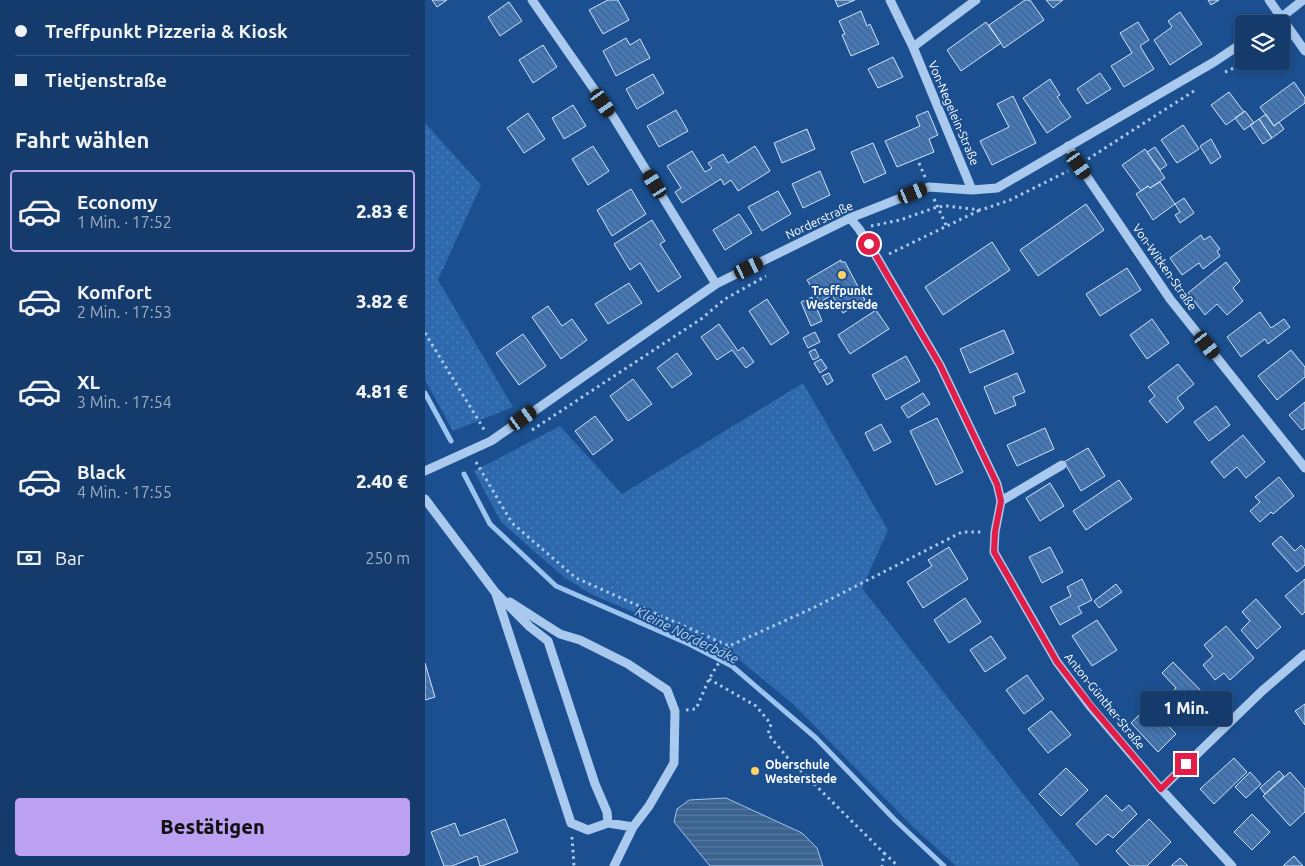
<!DOCTYPE html>
<html lang="de">
<meta charset="utf-8">
<style>
:root{--surface:#143b6b;--page:#214673;--text:#f1f3f6;--muted:#9dadc1;--line:#33557e;--accent:#bca0f2}
body{margin:0;font-family:Ubuntu,sans-serif;background:var(--page);color:var(--text);height:100vh;display:flex;flex-direction:column;font-size:19px;white-space:nowrap}
*{box-sizing:border-box;margin:0}
p{font-size:16px;color:var(--muted)}
.icon{flex:none;width:28px;height:28px;fill:none;stroke:currentColor;stroke-width:2;stroke-linecap:round;stroke-linejoin:round}
.map{position:relative;flex:1;overflow:hidden}
.drawer{display:flex;flex-direction:column;background:var(--surface);width:425px}
.drawer>*{flex:none}
.top-card{display:grid;align-content:center;height:110px;padding:0 15px;background:var(--surface)}
.tools{position:absolute;left:810px;top:15px;display:grid;gap:10px}
.tools a{display:grid;place-items:center;width:55px;height:55px;border-radius:5px;background:var(--surface);box-shadow:0 2px 8px #0003,0 0 0 1px var(--line);font-size:25px}
.end{position:absolute;width:22px;height:22px;margin:-11px;border:6px solid #e11d48;background:#fff;box-shadow:0 0 0 2px #fff}
.from{border-radius:50%}
.bubble{position:absolute;height:35px;border-radius:5px;background:var(--surface);box-shadow:0 2px 8px #0003,0 0 0 1px var(--line);font-size:16px;font-weight:800;line-height:35px;text-align:center}
.car{position:absolute;width:15px;height:30px;margin:-15px -8px;border-radius:6px;box-shadow:0 0 4px 1px #0007;background:linear-gradient(#222 24%,#8ab4d8 0 40%,#222 0 76%,#8ab4d8 0 86%,#222 0)}
.top-card b{display:flex;align-items:center;gap:18px;height:48px;font-size:19px}
.top-card b+b{border-top:1px solid var(--line)}
.top-card i{width:12px;height:12px;background:var(--text)}
ul{padding:0;list-style:none}
li{display:flex;align-items:center;gap:15px;height:82px;margin:0 10px 8px;padding:0 5px;border:2px solid transparent;border-radius:5px}
li div{flex:1}
li b{display:block;font-size:19px}
li em{font-style:normal;font-weight:800}
li.active{border-color:var(--accent)}
li>.icon{width:45px;height:45px;stroke-width:1.5}
h2{padding:0 15px;font-size:22px;line-height:60px}
.pay{display:flex;align-items:center;gap:12px;height:55px;padding:0 15px;font-size:19px}
.pay p{margin-inline-start:auto}
.action{display:flex;gap:10px;margin-top:auto;padding:10px 15px}
.action a{flex:1;height:58px;border-radius:5px;background:var(--accent);color:#111;font-size:20px;font-weight:800;line-height:58px;text-align:center}
main{display:flex;flex:1;min-height:0}
.map>svg:first-child{display:block}
.grass{fill:url(#grass-dots)}
.water{fill:url(#water-rules);stroke:#9cc4f0}
.lines{fill:none;stroke-linecap:round;stroke-linejoin:round}
.stream{stroke:#9cc4f0;stroke-width:5}
.building{fill:url(#building-back-hatch);stroke:#cfe3fa}
.path{stroke:#a9c9ee;stroke-width:3;stroke-dasharray:2.5 4;stroke-linecap:butt}
.minor{stroke:#a9c9ee;stroke-width:9}
.route{stroke:#e11d48;stroke-width:6}
.poi-dot{fill:#ffd166;stroke:#1b4f8f;stroke-width:2}
.labels{text-anchor:middle;dominant-baseline:central;stroke-width:4;stroke-linejoin:round;paint-order:stroke}
.street-label{font-size:12px;fill:#fff;stroke:#1b4f8f}
.poi-label{font-size:12px;font-weight:bold;fill:#fff;stroke:#1b4f8f}
.water-label{font-size:14px;font-style:italic;fill:#b5d3f5;stroke:#1b4f8f}
</style>
<main>
<section class="drawer">
<div class="top-card">
<b><i class="from"></i>Treffpunkt Pizzeria &amp; Kiosk</b>
<b><i></i>Tietjenstraße</b>
</div>
<h2>Fahrt wählen</h2>
<ul>
<li class="active"><svg class="icon" aria-label="car" viewBox="0 0 24 24"><path d="M5 17H2v-5l4-1 3-4h7l3 4 3 1v5h-3M9 17h6M6 11h13"/><circle cx="7" cy="17" r="2"/><circle cx="17" cy="17" r="2"/></svg><div><b>Economy</b><p>1 Min. · 17:52</p></div><em>2.83 €</em></li>
<li><svg class="icon" aria-label="car" viewBox="0 0 24 24"><path d="M5 17H2v-5l4-1 3-4h7l3 4 3 1v5h-3M9 17h6M6 11h13"/><circle cx="7" cy="17" r="2"/><circle cx="17" cy="17" r="2"/></svg><div><b>Komfort</b><p>2 Min. · 17:53</p></div><em>3.82 €</em></li>
<li><svg class="icon" aria-label="car" viewBox="0 0 24 24"><path d="M5 17H2v-5l4-1 3-4h7l3 4 3 1v5h-3M9 17h6M6 11h13"/><circle cx="7" cy="17" r="2"/><circle cx="17" cy="17" r="2"/></svg><div><b>XL</b><p>3 Min. · 17:54</p></div><em>4.81 €</em></li>
<li><svg class="icon" aria-label="car" viewBox="0 0 24 24"><path d="M5 17H2v-5l4-1 3-4h7l3 4 3 1v5h-3M9 17h6M6 11h13"/><circle cx="7" cy="17" r="2"/><circle cx="17" cy="17" r="2"/></svg><div><b>Black</b><p>4 Min. · 17:55</p></div><em>2.40 €</em></li>
</ul>
<div class="pay"><svg class="icon" aria-label="cash" viewBox="0 0 24 24"><path d="M3 7h18v10H3z"/><circle cx="12" cy="12" r="2"/></svg>Bar<p>250 m</p></div>
<div class="action"><a>Bestätigen</a></div>
</section>
<div class="map">
<svg width="880" height="866" viewBox="0 0 880 866">
<defs>
<pattern id="grass-dots" width="8" height="8" patternUnits="userSpaceOnUse" patternTransform="scale(1.25)"><rect width="8" height="8" fill="#2e69ad"/><path d="M2 2h.1M6 6h.1" fill="none" stroke="#4d80b9" stroke-width="1.8" stroke-linecap="round"/></pattern>
<pattern id="water-rules" width="6" height="5" patternUnits="userSpaceOnUse" patternTransform="scale(1.25)"><rect width="6" height="5" fill="#3c6290"/><path d="M0 2.5h6" fill="none" stroke="#597aa1"/></pattern>
<pattern id="building-back-hatch" width="6" height="6" patternUnits="userSpaceOnUse" patternTransform="scale(1.25)"><rect width="6" height="6" fill="#4478b7"/><path d="M-1 5l2 2M0 0l6 6M5-1l2 2" fill="none" stroke="#486282"/></pattern>
</defs>
<rect width="100%" height="100%" fill="#1b4f8f"/>
<path class="grass" d="M0 123 56 185 13 280 88 407 28 431 0 380Z
M378 383 463 530 437 588 655 866H531L487 826 368 704 306 653 168 595 140 578 76 522 49 471 135 426 197 494Z"/>
<path class="water" d="M301 798 377 833 392 848 398 866H285L249 822 252 809 264 800Z"/>
<g class="lines">
<path class="stream" d="M0 393 26 441
M39 474 65 524 131 586 264 644 307 666 391 738 470 820 519 866"/>
</g>
<path class="building" d="M7 0H22L12 7Z
M183 0H193L204 20 178 34 164 10Z
M410 0H430L413 7Z
M600 0H605L619 20 579 48 564 25Z
M621 0H638L628 8Z
M783 0H794L786 5Z
M84 2 97 21 75 36 63 17Z
M436 11 442 26 445 24 454 44 426 56 417 35 420 34 414 21Z
M755 12 777 44 745 65 729 40 747 27 743 21Z
M561 22 576 43 536 71 522 50Z
M713 22 724 40 715 46 729 69 699 87 686 66 707 53 695 33Z
M201 38 205 45 215 39 225 58 191 76 178 51Z
M118 45 132 67 108 83 94 60Z
M468 57 478 77 453 88 443 69Z
M675 73 686 89 662 104 652 89Z
M228 74 239 93 212 109 201 89Z
M625 79 635 95 632 97 646 117 622 133 598 98Z
M869 82 880 98V103L849 126 835 107Z
M804 92 819 112 801 125 786 105Z
M588 96 611 143 567 165 555 141 584 127 572 104Z
M148 105 161 126 139 139 127 118Z
M251 110 263 131 234 147 222 126Z
M503 111 513 135 504 139 509 152 472 167 460 141 495 126 491 116Z
M820 111 829 123 819 130 810 118Z
M103 113 120 139 99 153 82 128Z
M841 114 849 126 854 122 859 129 847 138 834 119Z
M834 119 847 138 838 144 825 125Z
M758 125 774 149 752 163 736 140Z
M382 129 390 149 357 163 349 143Z
M786 139 796 157 786 164 775 146Z
M448 143 461 173 439 183 426 152Z
M168 146 184 171 163 185 147 159Z
M330 146 345 171 313 191 306 180 299 185 296 179 257 203 250 192 256 188 242 166 267 151 280 172 287 168 283 163 298 154 303 163Z
M730 147 742 165 735 170 722 152Z
M720 149 740 178 725 188 723 186 716 191 697 165Z
M395 171 405 195 378 208 367 184Z
M735 182 750 204 728 220 711 194 723 186 725 188Z
M206 189 221 214 187 236 172 210Z
M353 191 366 214 337 231 323 207Z
M759 198 769 213 755 223 750 215 755 212 750 204Z
M661 204 679 230 613 276 595 250Z
M314 214 327 233 300 250 288 230Z
M227 220 240 241 235 244 256 277 233 292 215 263 205 270 189 244Z
M776 235 779 240 785 236 795 249 792 251 795 256 778 269 774 263 757 275 745 258Z
M567 242 585 270 518 315 500 287Z
M416 260V262H420L440 300 418 313 407 295 395 302 382 280Z
M801 262 815 281 808 288 818 301 802 315 792 304 780 315 763 293Z
M702 268 716 290 675 316 661 294Z
M204 283 217 303 183 324 170 304Z
M387 297 397 321 386 326 376 302Z
M342 299 364 333 346 345 324 311Z
M123 306 137 326 147 319 162 340 136 359 107 317Z
M451 310 464 329 425 354 413 335Z
M835 312 846 328 859 319 865 327 843 344 840 339 816 357 802 337Z
M727 319 744 343 722 359 705 335Z
M294 324 313 351 318 347 329 362 321 368 307 350 292 360 276 337Z
M579 330 589 353 545 373 535 349Z
M390 332 395 342 383 348 378 338Z
M98 334 121 366 94 385 71 353Z
M390 349 394 357 388 360 384 352Z
M866 350 880 367V377L852 400 833 376Z
M252 353 267 374 247 388 232 368Z
M481 356 495 381 461 400 447 375Z
M396 359 402 368 395 373 389 363Z
M753 364 769 384 752 398 759 408 742 423 724 401 730 396 723 387Z
M404 373 408 381 402 385 397 376Z
M592 373 600 392 588 397 591 405 570 414 559 387Z
M208 379 227 404 203 421 185 396Z
M498 393 505 404 483 418 476 407Z
M880 402V428L877 430 864 415Z
M791 406 805 425 784 441 769 422Z
M170 416 188 440 168 455 150 431Z
M512 418 538 472 511 485 485 431Z
M456 424 466 442 449 451 440 433Z
M620 428 629 449 592 466 582 445Z
M818 435 840 462 821 478 812 467 799 478 786 462Z
M663 448 680 476 656 491 639 462Z
M854 477 869 496 848 514 846 512 835 522 825 511 835 502 830 497Z
M694 480 707 499 661 530 648 511Z
M625 483 639 506 615 521 601 498Z
M856 536 870 551 876 545 880 550V565L872 572 847 544Z
M524 547 543 579 498 608 482 582 507 566 503 560Z
M625 547 638 572 617 583 604 557Z
M657 579 667 600 653 607 657 613 635 625 625 607 646 596 642 587Z
M880 579V612L877 615 860 596Z
M691 584 697 592 674 608 669 601Z
M540 598 556 622 524 643 509 620Z
M831 599 856 627 832 649 816 630 825 621 817 612Z
M672 620 692 650 667 666 647 636Z
M801 626 829 658 805 680 799 673 790 680 778 665 788 656 779 645Z
M566 636 581 658 560 672 545 650Z
M748 662 780 695 757 717 739 699 751 688 737 673Z
M0 663 10 697 0 700Z
M602 675 619 699 599 714 581 690Z
M880 704V725L870 711Z
M724 705 751 734 733 752 706 723Z
M626 711 646 735 623 753 603 729Z
M809 758 822 772 789 804 775 789Z
M641 768 663 790 636 816 614 794Z
M854 771 859 776 840 794 835 788Z
M825 772 836 784 821 798 810 787Z
M865 772 880 789V812L865 826 838 796Z
M681 795 697 811 704 805 712 814 688 838 683 834 671 845 651 824Z
M827 814 845 832 827 850 809 832Z
M80 819 93 852 57 866H55L52 856 27 866H19L6 832 30 823 35 836Z
M724 819 746 842 722 866H705L691 851Z
M869 856 878 866H858Z
M755 858 763 866H746Z"/>
<g class="lines">
<path class="path" d="M800 72 805 70 819 61
M663 159 772 89
M494 163 500 177
M509 199 522 227
M446 226 475 220 512 207 522 206 556 210 585 200 643 171
M464 254 555 210
M0 333 60 431
M107 430 276 319 300 299 341 276
M51 462 87 523 151 578 304 646 388 608 537 532H559
M284 679 331 706 346 724 343 734 362 757 459 853 457 866
M261 710 271 709 284 679 304 646
M147 837 149 866
M459 853 473 866"/>
<path class="minor" d="M107 0 189 118 291 284
M465 0 488 47 547 190
M844 0 880 51
M848 24 878 0
M488 47 551 0
M643 146 654 165 745 299 880 468
M425 218 434 229 453 259 515 365 572 484 576 501 570 532 569 552 632 662 665 706 736 789 807 866
M0 471 66 441 291 284 425 218 504 187 547 190 572 188 789 62 819 42
M0 499 70 592 105 627 123 641 170 784 182 812 183 823
M576 501 637 465
M71 594 146 823 163 830 183 823 208 827 189 866
M85 602 135 634 155 640 203 664 242 690 250 711 249 763 224 806 208 827
M736 789 837 691 880 654"/>
</g>
<g class="lines">
<path class="route" d="M444 244 515 365 572 484 576 501 570 532 569 552 632 662 666 706 736 789 761 764"/>
</g>
<g class="poi-dot">
<circle cx="417" cy="275" r="5"/>
<circle cx="330" cy="771" r="5"/>
</g>
<g class="labels">
<g class="street-label">
<text transform="translate(529 113) rotate(67)">Von-Negelein-Straße</text>
<text transform="translate(394 220) rotate(-25)">Norderstraße</text>
<text transform="translate(740 267) rotate(55)">Von-Witken-Straße</text>
<text transform="translate(680 701) rotate(51)">Anton-Günther-Straße</text>
</g>
<g class="poi-label">
<text x="417" y="290">Treffpunkt<tspan x="417" dy="14">Westerstede</tspan></text>
<text x="340" y="764" text-anchor="start">Oberschule<tspan x="340" dy="14">Westerstede</tspan></text>
</g>
<g class="water-label">
<text transform="translate(262 635) rotate(26)">Kleine Norderbäke</text>
</g>
</g>
</svg>
<div class="tools">
<a><svg class="icon" aria-label="layers" viewBox="0 0 24 24"><path d="M12 4l9 5-9 5-9-5zM3 14l9 5 9-5"/></svg></a>
</div>
<i class="end from" style="left:444px;top:244px"></i>
<i class="end" style="left:761px;top:764px"></i>
<div class="bubble" style="left:715px;top:691px;width:92px">1 Min.</div>
<i class="car" style="left:178px;top:103px;rotate:145deg"></i>
<i class="car" style="left:654px;top:165px;rotate:145deg"></i>
<i class="car" style="left:230px;top:184px;rotate:328deg"></i>
<i class="car" style="left:488px;top:193px;rotate:68deg"></i>
<i class="car" style="left:324px;top:268px;rotate:64deg"></i>
<i class="car" style="left:782px;top:345px;rotate:141deg"></i>
<i class="car" style="left:98px;top:418px;rotate:55deg"></i>
</div>
</main>
